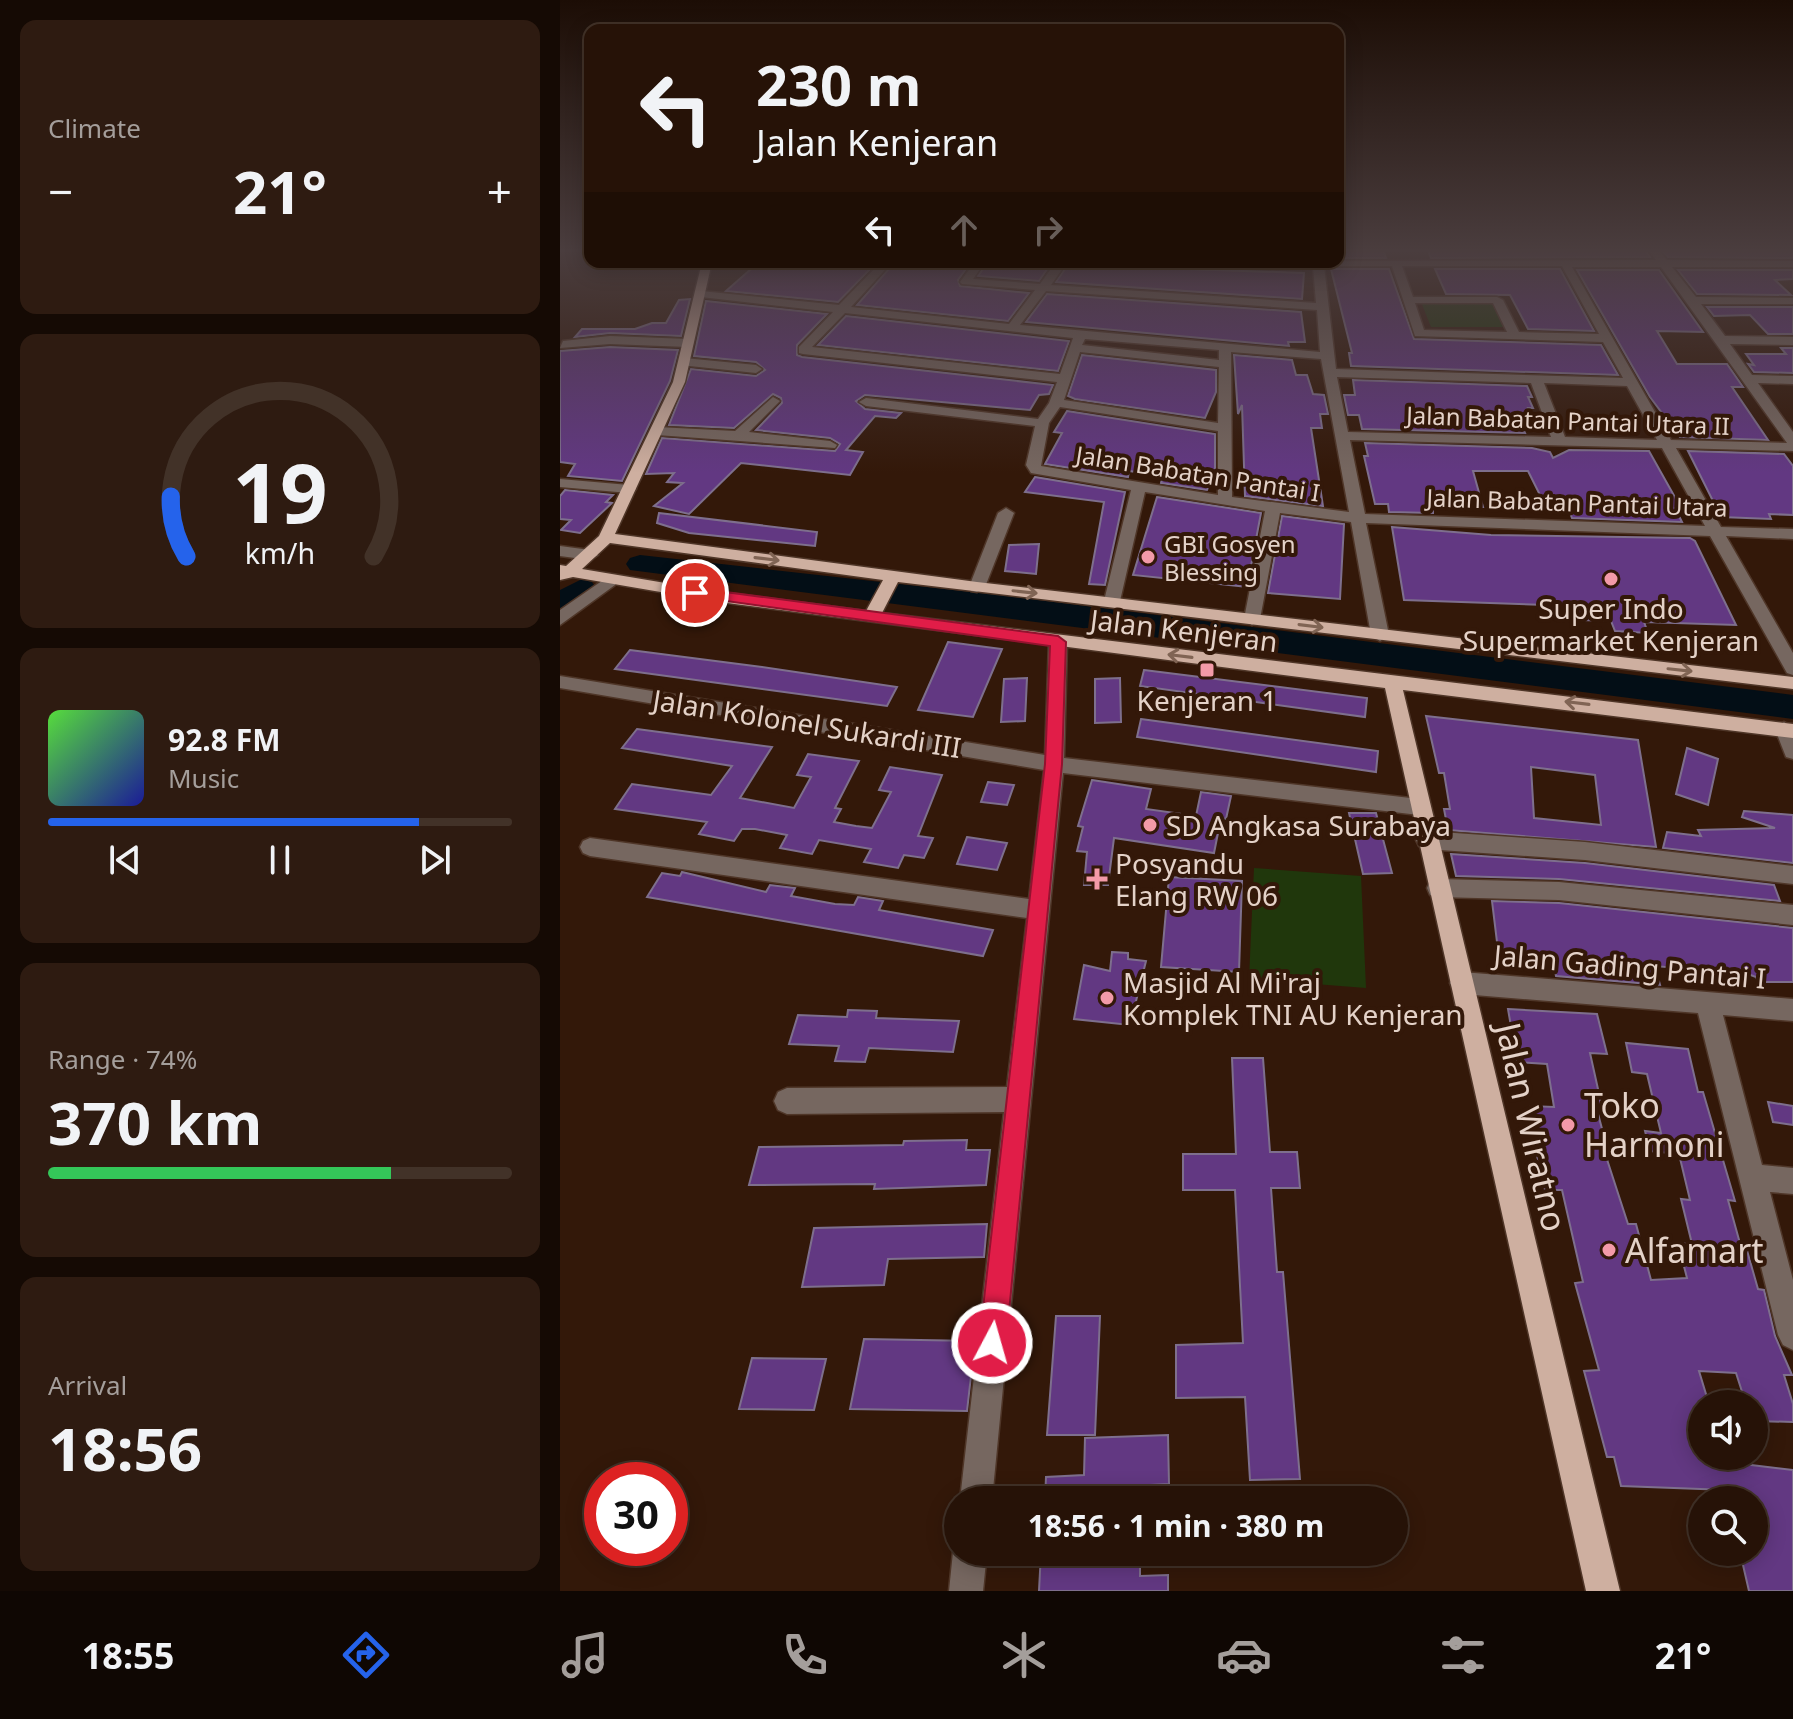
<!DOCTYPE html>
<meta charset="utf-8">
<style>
:root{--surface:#261207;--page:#2e1b11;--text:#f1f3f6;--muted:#a49e9b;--line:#423228;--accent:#2563eb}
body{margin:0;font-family:"Noto Sans",sans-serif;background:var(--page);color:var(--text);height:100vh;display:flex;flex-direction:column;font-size:30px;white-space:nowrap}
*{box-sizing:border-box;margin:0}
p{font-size:26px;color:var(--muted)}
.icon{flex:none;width:44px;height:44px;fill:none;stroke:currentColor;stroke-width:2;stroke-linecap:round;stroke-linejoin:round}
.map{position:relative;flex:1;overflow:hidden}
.sheet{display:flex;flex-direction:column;gap:20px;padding:20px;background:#150a04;width:560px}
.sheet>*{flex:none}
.hud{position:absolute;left:24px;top:24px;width:760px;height:244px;border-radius:16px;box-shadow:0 4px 20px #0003,0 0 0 2px var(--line);background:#261207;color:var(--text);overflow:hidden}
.tools{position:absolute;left:1128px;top:1390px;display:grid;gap:16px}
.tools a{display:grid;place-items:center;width:80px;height:80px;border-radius:50%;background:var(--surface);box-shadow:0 4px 20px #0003,0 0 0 2px var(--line);font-size:40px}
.speed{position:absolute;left:24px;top:1462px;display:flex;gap:16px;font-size:40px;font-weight:700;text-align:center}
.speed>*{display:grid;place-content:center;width:104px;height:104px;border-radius:50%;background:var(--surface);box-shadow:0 4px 20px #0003,0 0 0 2px var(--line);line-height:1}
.speed .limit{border:12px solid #d22;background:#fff;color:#111}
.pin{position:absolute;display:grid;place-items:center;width:68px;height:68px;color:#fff;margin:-34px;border:4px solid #fff;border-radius:50%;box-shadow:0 2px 8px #0007}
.me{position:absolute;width:88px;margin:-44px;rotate:6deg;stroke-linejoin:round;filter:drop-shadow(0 0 6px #0008)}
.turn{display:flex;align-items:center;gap:28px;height:168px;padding:0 40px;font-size:36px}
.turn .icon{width:104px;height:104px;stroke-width:2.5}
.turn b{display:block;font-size:56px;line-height:68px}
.lanes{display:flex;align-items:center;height:76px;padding:0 40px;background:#0003;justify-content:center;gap:40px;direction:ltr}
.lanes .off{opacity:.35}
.big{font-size:60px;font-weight:700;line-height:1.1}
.sheet .widget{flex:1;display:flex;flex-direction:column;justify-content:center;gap:12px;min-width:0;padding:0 28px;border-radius:16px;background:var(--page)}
.sheet .dial{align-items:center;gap:0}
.dial svg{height:208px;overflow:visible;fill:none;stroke:var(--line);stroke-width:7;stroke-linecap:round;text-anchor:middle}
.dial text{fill:var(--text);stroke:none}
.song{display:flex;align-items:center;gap:24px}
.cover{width:96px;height:96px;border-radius:12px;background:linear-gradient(135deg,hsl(110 70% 55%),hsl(240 70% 35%))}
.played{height:8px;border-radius:4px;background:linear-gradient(90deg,var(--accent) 80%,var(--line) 80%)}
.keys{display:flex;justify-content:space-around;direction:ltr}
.heat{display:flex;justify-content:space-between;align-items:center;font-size:44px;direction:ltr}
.charge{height:12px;border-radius:6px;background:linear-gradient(90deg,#34c759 74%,var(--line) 0)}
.trip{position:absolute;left:384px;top:1486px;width:464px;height:80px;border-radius:40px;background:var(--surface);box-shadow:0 4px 20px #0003,0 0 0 2px var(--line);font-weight:700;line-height:80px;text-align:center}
.menu{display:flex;height:128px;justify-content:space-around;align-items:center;background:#0f0703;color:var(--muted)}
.menu .icon{width:56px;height:56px}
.menu .selected{color:var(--accent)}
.menu b{font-size:36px;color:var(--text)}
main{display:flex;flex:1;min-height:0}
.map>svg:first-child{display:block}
.green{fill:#20370c}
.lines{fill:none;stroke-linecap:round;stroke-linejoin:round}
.river{fill:#030e16;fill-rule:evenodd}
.building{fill:#623882;stroke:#7e6f8d;stroke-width:2;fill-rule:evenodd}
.minor-casing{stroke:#4f3628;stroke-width:3}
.major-casing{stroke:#4f3628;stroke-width:3}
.minor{fill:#766760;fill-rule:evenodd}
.major{fill:#ceafa0;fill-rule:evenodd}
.oneway{stroke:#806454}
.route{fill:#e11d48;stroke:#92132f;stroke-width:2}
.poi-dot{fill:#f39aa8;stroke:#331809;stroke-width:3}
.labels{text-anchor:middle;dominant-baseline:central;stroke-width:8;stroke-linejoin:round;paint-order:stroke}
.far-street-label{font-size:24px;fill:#e4d2c8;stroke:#331809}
.far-poi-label{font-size:24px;fill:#e4d2c8;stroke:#331809;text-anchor:start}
.poi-label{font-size:28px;fill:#e4d2c8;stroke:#331809;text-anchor:start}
.street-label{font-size:28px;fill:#e4d2c8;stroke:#331809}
.near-poi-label{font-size:34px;fill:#e4d2c8;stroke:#331809;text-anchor:start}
.near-street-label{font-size:34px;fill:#e4d2c8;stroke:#331809}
</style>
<main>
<section class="sheet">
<div class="widget"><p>Climate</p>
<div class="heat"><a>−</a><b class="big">21°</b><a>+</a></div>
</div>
<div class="widget dial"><svg viewBox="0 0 100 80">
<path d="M14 69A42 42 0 1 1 86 69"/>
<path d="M14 69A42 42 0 0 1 8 46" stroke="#2563eb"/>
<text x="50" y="56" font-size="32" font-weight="700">19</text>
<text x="50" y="72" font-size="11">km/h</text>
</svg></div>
<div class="widget">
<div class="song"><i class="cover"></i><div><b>92.8 FM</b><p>Music</p></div></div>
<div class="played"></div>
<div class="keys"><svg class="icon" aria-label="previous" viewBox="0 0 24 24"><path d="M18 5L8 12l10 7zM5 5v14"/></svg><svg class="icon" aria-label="pause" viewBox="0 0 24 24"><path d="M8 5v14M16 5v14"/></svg><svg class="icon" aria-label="next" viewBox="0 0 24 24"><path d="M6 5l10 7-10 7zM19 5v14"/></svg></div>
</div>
<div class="widget"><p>Range · 74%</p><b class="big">370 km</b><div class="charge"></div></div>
<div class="widget"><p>Arrival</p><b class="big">18:56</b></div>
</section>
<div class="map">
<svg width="1233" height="1591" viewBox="0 0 1233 1591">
<rect width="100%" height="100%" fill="#331809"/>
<g class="green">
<polygon points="934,301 946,327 871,327 861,302"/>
<polygon points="694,868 801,876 806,988 689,979"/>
</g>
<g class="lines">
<g class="river">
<polygon points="80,555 438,595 1233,695 1233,719 70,570 66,564 70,558"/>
<polygon points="22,579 32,582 37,589 11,612 0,615 0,590"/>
</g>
</g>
<g class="building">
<polygon points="778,250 823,250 826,258 778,258"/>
<polygon points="868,250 1085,250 1090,257 871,258"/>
<polygon points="1102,250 1233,250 1233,258 1108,257"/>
<polygon points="199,262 317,262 278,302 166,291"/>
<polygon points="335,262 411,262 398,280 400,286 469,293 448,321 297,305"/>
<polygon points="428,262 492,262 479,281 418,276"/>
<polygon points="510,262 571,262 599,268 744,273 742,299 496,282"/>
<polygon points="771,269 829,269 854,339 1041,345 1058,375 791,366 789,353 792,353"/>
<polygon points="875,269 1000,269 1034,331 968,329 950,295 886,294"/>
<polygon points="1017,270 1099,270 1143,332 1097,331 1117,364 1167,364 1183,387 1172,387 1208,440 1120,437 1090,397"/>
<polygon points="1118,270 1233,270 1233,279 1215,280 1231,295 1137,294"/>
<polygon points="487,294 741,312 745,342 728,342 729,346 466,322"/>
<polygon points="130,299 121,336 50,333 15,337 22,329 75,329 92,323 106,323 119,300"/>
<polygon points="146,301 267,314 237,345 237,355 242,357 493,385 489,394 479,395 470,410 305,395 296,401 305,409 341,413 336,418 315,416 286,450 303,452 290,475 181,463 129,514 94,506 123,483 107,482 114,473 86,474 102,438 275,451 280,444 270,438 196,430 222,403 221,398 213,394 174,428 109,425 131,369 196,376 205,370 196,362 134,356"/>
<polygon points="1147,307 1233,307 1233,334 1208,334 1190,315 1154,316"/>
<polygon points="286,316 509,341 498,371 258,345"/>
<polygon points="50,347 118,350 110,381 62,481 8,476 15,464 0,462 0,351"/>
<polygon points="1221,348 1233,348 1233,373 1194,372 1188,364 1194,365 1186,354 1226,354"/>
<polygon points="522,355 656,370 656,392 645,418 515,399 508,396"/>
<polygon points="674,355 732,360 736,375 747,375 753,394 764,395 768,414 760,414 762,428 751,428 763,506 685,496 682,405 678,414"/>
<polygon points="793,380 967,386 972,397 968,397 973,408 968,408 972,417 958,417 965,433 802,429 799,415 788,415 784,395 795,395"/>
<polygon points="507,411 655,434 655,472 647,490 601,483 603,476 569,471 568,477 485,464 502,433 494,432"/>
<polygon points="805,443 972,448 990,452 993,458 1009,450 1089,451 1121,508 1115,508 1122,522 1012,518 1007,505 985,505 968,471 913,471 923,507 873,508 873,513 829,512 828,504 815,504 804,456 808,456"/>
<polygon points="1128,451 1224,454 1233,466 1233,515 1209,514 1211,519 1161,517"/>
<polygon points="475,477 565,492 545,585 529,584 544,502 465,492"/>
<polygon points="5,490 53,495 46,502 52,503 20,533 1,530 11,520 0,519 0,496"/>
<polygon points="597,497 701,513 687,587 573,575"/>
<polygon points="99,513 257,532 255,546 129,533 97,523"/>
<polygon points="722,516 784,524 780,599 708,593"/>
<polygon points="832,527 931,535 1130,538 1135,541 1176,625 1084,622 1088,633 1055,631 1051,621 1021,620 1016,606 844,600"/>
<polygon points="479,544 476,574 445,571 449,545"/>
<polygon points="388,642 442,649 413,717 358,710"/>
<polygon points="70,650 202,667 337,687 327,706 55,669"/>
<polygon points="584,670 807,698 805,717 580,686"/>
<polygon points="467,678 465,721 441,722 444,679"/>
<polygon points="560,678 561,722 535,723 535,679"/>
<path d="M866,716L1078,740L1096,847L888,830L884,809H890L884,773H879ZM971,767L1035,775L1041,825L974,818Z"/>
<polygon points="581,719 818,751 816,772 577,737"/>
<polygon points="77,729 212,747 180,798 234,808 251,777 237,775 248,754 299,761 275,808 281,809 274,822 296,826 312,828 331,792 319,790 330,767 382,775 358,836 373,838 364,858 344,855 338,868 304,862 311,849 259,840 252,854 220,848 227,835 195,829 182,829 174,841 139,834 147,822 55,809 72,784 151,795 172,766 62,748"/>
<polygon points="1127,748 1158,759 1148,805 1116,794"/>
<polygon points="532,780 591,789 586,809 636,816 641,792 671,796 666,819 661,818 654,853 554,838 548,885 524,885 527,852 517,851 523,827 518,826"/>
<polygon points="428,782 454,785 447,805 421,802"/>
<polygon points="1184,811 1233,815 1233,863 1103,848 1107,832 1141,836 1138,830 1215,828 1182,817"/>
<polygon points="789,813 816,813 832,873 803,874"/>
<polygon points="407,837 447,843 437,870 397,864"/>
<polygon points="891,854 1025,863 1214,885 1220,901 999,879 896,876"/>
<polygon points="122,872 206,892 210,885 235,888 231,896 275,904 294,905 298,897 323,901 319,910 433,930 423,956 87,897 102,873 120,876"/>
<polygon points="609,877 682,881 679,972 601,967"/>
<polygon points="932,901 999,903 1233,928 1233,982 1198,982 1196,977 1188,974 1095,966 1100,985 996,976 993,961 946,956 945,951 938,950"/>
<polygon points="552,952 568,953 568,959 586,961 570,1025 514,1019 524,965 550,971"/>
<polygon points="948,1009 1037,1014 1047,1054 1030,1053 1042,1107 1036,1106 1046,1144 1042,1144 1068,1224 1076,1224 1091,1280 1127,1278 1118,1243 1132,1244 1121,1199 1130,1200 1119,1154 1090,1151 1085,1131 1101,1133 1087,1074 1072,1072 1066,1043 1128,1049 1138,1092 1143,1092 1175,1201 1168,1200 1181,1247 1186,1247 1198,1289 1204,1290 1215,1336 1232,1375 1224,1375 1233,1404 1233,1422 1194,1421 1194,1404 1186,1404 1176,1373 1139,1371 1149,1404 1142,1404 1142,1459 1233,1470 1233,1591 1189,1591 1180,1552 1194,1552 1194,1500 1169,1500 1167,1490 1061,1486 1054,1457 1047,1457 1024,1371 1039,1370 1015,1283 1023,1282 1002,1190 985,1190 975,1147 981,1147 971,1106 994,1107 987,1064 957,1062"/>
<polygon points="288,1010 317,1011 316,1018 399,1021 393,1052 309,1048 305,1062 275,1061 279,1046 229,1044 238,1015 287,1017"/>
<polygon points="672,1058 703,1058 710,1152 737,1152 740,1188 711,1188 717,1272 723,1272 740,1479 690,1480 685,1397 616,1398 616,1345 683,1343 675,1190 623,1190 623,1154 676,1154"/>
<polygon points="1208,1102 1233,1106 1233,1125 1213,1122"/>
<polygon points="407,1140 406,1150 430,1150 426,1185 314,1189 315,1184 189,1185 199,1147 343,1145 344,1141"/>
<polygon points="427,1224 424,1257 328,1259 324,1285 242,1287 254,1228"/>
<polygon points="496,1316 540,1316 535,1435 487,1435"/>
<polygon points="304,1339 415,1341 407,1411 290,1409"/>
<polygon points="192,1358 266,1359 254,1410 179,1409"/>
<polygon points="608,1435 609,1484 532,1488 532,1500 485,1500 486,1477 524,1475 525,1438"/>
<polygon points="481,1552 580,1552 580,1576 608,1575 608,1591 479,1591"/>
</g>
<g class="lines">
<defs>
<g id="minor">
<path d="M1088,250H1098L1107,260L1233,261V267H1112L1136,297L1233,298V304H1141L1165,336L1233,337V345L1170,344L1192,375L1233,376V384L1198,383L1233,432V451L1116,448L1161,527L1233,529V539L1166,536L1233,653V675L1227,673L1150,536L806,523L829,635L820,641L811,635L791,522L720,513L700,619L692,625L684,619L705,511L585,492L560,601L552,606L546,605L544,601L571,490L471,473L466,465L475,426L306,406L299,402L306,398L478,419L489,403L497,382L243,354L239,353V347L273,312L141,297L135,294L141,291L279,305L321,262H332L291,307L449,324L475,290L402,284L400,282L415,262H425L413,279L480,284L496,262H507L491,285L756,303L753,266L599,265L594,262L1096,260ZM764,266H832L855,336L1043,342L1063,378L776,369ZM842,266H1002L1039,334L959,332L943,300L937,297H853ZM1012,267H1101L1227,443L1111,440ZM486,291L757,310L760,352L460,325ZM855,303H933L947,332L864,330ZM285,313L513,338L500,374L252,347ZM525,339L659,350V360L522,345ZM520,352L659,367L658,423L504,400ZM671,352L761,359L789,512L672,497ZM777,377L971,383L991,437L788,432ZM984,383L1067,386L1097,440L1005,437ZM500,407L658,431V495L481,466L489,423ZM790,440L1102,448L1145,526L805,514Z"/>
<polygon points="50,336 128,339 134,343 128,347 50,344 0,348 3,341"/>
<polygon points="124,358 196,365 202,369 196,373 120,365 120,359"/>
<polygon points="213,397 220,401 189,432 270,441 277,445 275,448 97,435 90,431 97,427 175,431"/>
<polygon points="0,479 69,485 76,489 69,493 0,487"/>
<polygon points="446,508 454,513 425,587 417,592 411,591 409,587 438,513"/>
<polygon points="0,546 30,550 38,555 30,560 0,556"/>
<polygon points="49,576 57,581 55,585 0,625 0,610"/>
<polygon points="498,636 507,642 504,758 859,799 866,801 869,807 866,813 859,815 503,773 432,1500 400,1500 444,1112 227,1114 218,1110 214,1101 218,1092 227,1088 447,1087 467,918 30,856 23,853 20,847 23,841 30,838 469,899 484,770 0,688 0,676 485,755 489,642"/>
<polygon points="1224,722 1233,728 1233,759 1226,757 1215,729"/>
<polygon points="866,831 1025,842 1233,866 1233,884 1025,860 866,849 859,846 856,840 859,834"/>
<polygon points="878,879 999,882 1233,905 1233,925 999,900 878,897 870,895 867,888 870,881"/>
<polygon points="902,972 1233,999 1233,1021 1163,1015 1202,1165 1233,1168 1233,1194 1210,1192 1233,1280 1233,1350 1223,1345 1218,1335 1138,1013 902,994 894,991 890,983 894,975"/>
<polygon points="398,1541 398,1552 427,1552 423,1591 389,1591 393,1552"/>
</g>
<path id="major" d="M142,262H152L125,382L55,534L417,582L1233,677V689L338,582L322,613L1233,724V738L843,690L1060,1591H1026L825,688L159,602L13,577L0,580V565L6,566L39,536L113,382ZM50,543L323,580L306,611L159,592L22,569Z"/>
</defs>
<use href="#minor" class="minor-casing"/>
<use href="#major" class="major-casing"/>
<use href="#minor" class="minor"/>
<use href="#major" class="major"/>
</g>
<defs><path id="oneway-shaft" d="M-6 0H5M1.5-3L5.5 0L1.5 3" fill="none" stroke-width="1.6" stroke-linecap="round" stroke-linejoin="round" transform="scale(2)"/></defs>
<g class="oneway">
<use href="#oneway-shaft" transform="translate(207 559) rotate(7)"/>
<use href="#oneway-shaft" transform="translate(465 592) rotate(6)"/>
<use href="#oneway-shaft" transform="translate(751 626) rotate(7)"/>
<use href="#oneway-shaft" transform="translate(620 656) rotate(-173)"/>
<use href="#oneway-shaft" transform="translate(1120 670) rotate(6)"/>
<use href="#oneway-shaft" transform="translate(1017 703) rotate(-173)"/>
</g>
<linearGradient id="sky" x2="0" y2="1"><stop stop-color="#1c0d05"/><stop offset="0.53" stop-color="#4a3d3e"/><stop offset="1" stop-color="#4a3d3e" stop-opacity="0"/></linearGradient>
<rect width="1233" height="473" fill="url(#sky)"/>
<polygon class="route" points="135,588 498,636 506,642 502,764 446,1343 442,1353 432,1357 423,1353 419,1343 485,764 490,646 130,596 130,590"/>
<g class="poi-dot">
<circle cx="588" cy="557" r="8"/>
<circle cx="1051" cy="579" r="8"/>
<rect x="639" y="662" width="16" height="16" rx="4"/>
<circle cx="590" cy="825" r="8"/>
<path d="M533 867h8v8h8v8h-8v8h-8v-8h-8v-8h8z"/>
<circle cx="547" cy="998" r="8"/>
<circle cx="1008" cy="1125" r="8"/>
<circle cx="1049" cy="1250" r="8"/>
</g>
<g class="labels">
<g class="far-street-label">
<text transform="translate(1008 420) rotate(2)">Jalan Babatan Pantai Utara II</text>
<text transform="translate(638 473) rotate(9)">Jalan Babatan Pantai I</text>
<text transform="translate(1017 502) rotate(2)">Jalan Babatan Pantai Utara</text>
</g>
<g class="far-poi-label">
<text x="604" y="543">GBI Gosyen<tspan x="604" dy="28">Blessing</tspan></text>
</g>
<g class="poi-label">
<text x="1051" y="608" text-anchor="middle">Super Indo<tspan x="1051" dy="32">Supermarket Kenjeran</tspan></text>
<text x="647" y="700" text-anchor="middle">Kenjeran 1</text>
<text x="606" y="825">SD Angkasa Surabaya</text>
<text x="555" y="863">Posyandu<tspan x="555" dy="32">Elang RW 06</tspan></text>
<text x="563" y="982">Masjid Al Mi'raj<tspan x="563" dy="32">Komplek TNI AU Kenjeran</tspan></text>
</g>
<g class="street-label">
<text transform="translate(624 630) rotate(7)">Jalan Kenjeran</text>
<text transform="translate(247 723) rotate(9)">Jalan Kolonel Sukardi III</text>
<text transform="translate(1070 966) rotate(5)">Jalan Gading Pantai I</text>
</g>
<g class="near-poi-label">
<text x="1024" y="1105">Toko<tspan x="1024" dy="39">Harmoni</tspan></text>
<text x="1065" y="1250">Alfamart</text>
</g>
<g class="near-street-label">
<text transform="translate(972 1127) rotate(77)">Jalan Wiratno</text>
</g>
</g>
</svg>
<div class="tools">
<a><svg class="icon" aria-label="sound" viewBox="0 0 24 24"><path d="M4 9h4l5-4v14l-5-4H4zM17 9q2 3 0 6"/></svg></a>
<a><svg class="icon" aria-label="search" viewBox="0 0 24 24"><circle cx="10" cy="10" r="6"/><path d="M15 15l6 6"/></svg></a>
</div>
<div class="speed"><div class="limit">30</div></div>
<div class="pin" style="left:135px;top:593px;background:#d93025"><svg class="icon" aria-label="arrive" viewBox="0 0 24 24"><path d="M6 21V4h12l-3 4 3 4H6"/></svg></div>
<svg class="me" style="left:432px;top:1343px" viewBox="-20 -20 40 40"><circle r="17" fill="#e11d48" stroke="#fff" stroke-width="3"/><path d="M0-11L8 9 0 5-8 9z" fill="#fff"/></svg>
<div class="trip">18:56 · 1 min · 380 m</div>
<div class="hud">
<div class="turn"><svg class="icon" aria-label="left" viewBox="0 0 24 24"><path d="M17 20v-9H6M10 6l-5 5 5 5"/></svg><div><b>230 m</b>Jalan Kenjeran</div></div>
<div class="lanes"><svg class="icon" aria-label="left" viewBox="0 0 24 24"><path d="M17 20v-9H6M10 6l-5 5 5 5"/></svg><svg class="icon off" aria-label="ahead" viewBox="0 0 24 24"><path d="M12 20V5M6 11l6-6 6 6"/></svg><svg class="icon off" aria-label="right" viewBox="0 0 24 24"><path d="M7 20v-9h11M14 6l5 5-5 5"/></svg></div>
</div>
</div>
</main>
<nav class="menu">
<b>18:55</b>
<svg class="icon selected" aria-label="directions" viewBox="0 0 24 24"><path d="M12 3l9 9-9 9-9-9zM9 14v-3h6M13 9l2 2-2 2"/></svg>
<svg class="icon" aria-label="music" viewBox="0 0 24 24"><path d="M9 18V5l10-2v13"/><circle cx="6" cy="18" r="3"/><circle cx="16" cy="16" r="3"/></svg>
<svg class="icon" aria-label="phone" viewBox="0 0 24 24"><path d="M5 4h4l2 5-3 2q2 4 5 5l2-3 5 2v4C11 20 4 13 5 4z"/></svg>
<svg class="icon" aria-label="climate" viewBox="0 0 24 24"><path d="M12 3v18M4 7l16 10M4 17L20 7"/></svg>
<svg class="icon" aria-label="car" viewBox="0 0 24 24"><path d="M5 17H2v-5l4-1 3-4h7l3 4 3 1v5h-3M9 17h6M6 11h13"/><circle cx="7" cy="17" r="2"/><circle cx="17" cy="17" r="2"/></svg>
<svg class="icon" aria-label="filters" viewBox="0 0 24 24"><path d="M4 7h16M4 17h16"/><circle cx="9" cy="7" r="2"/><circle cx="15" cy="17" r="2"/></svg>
<b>21°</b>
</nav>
